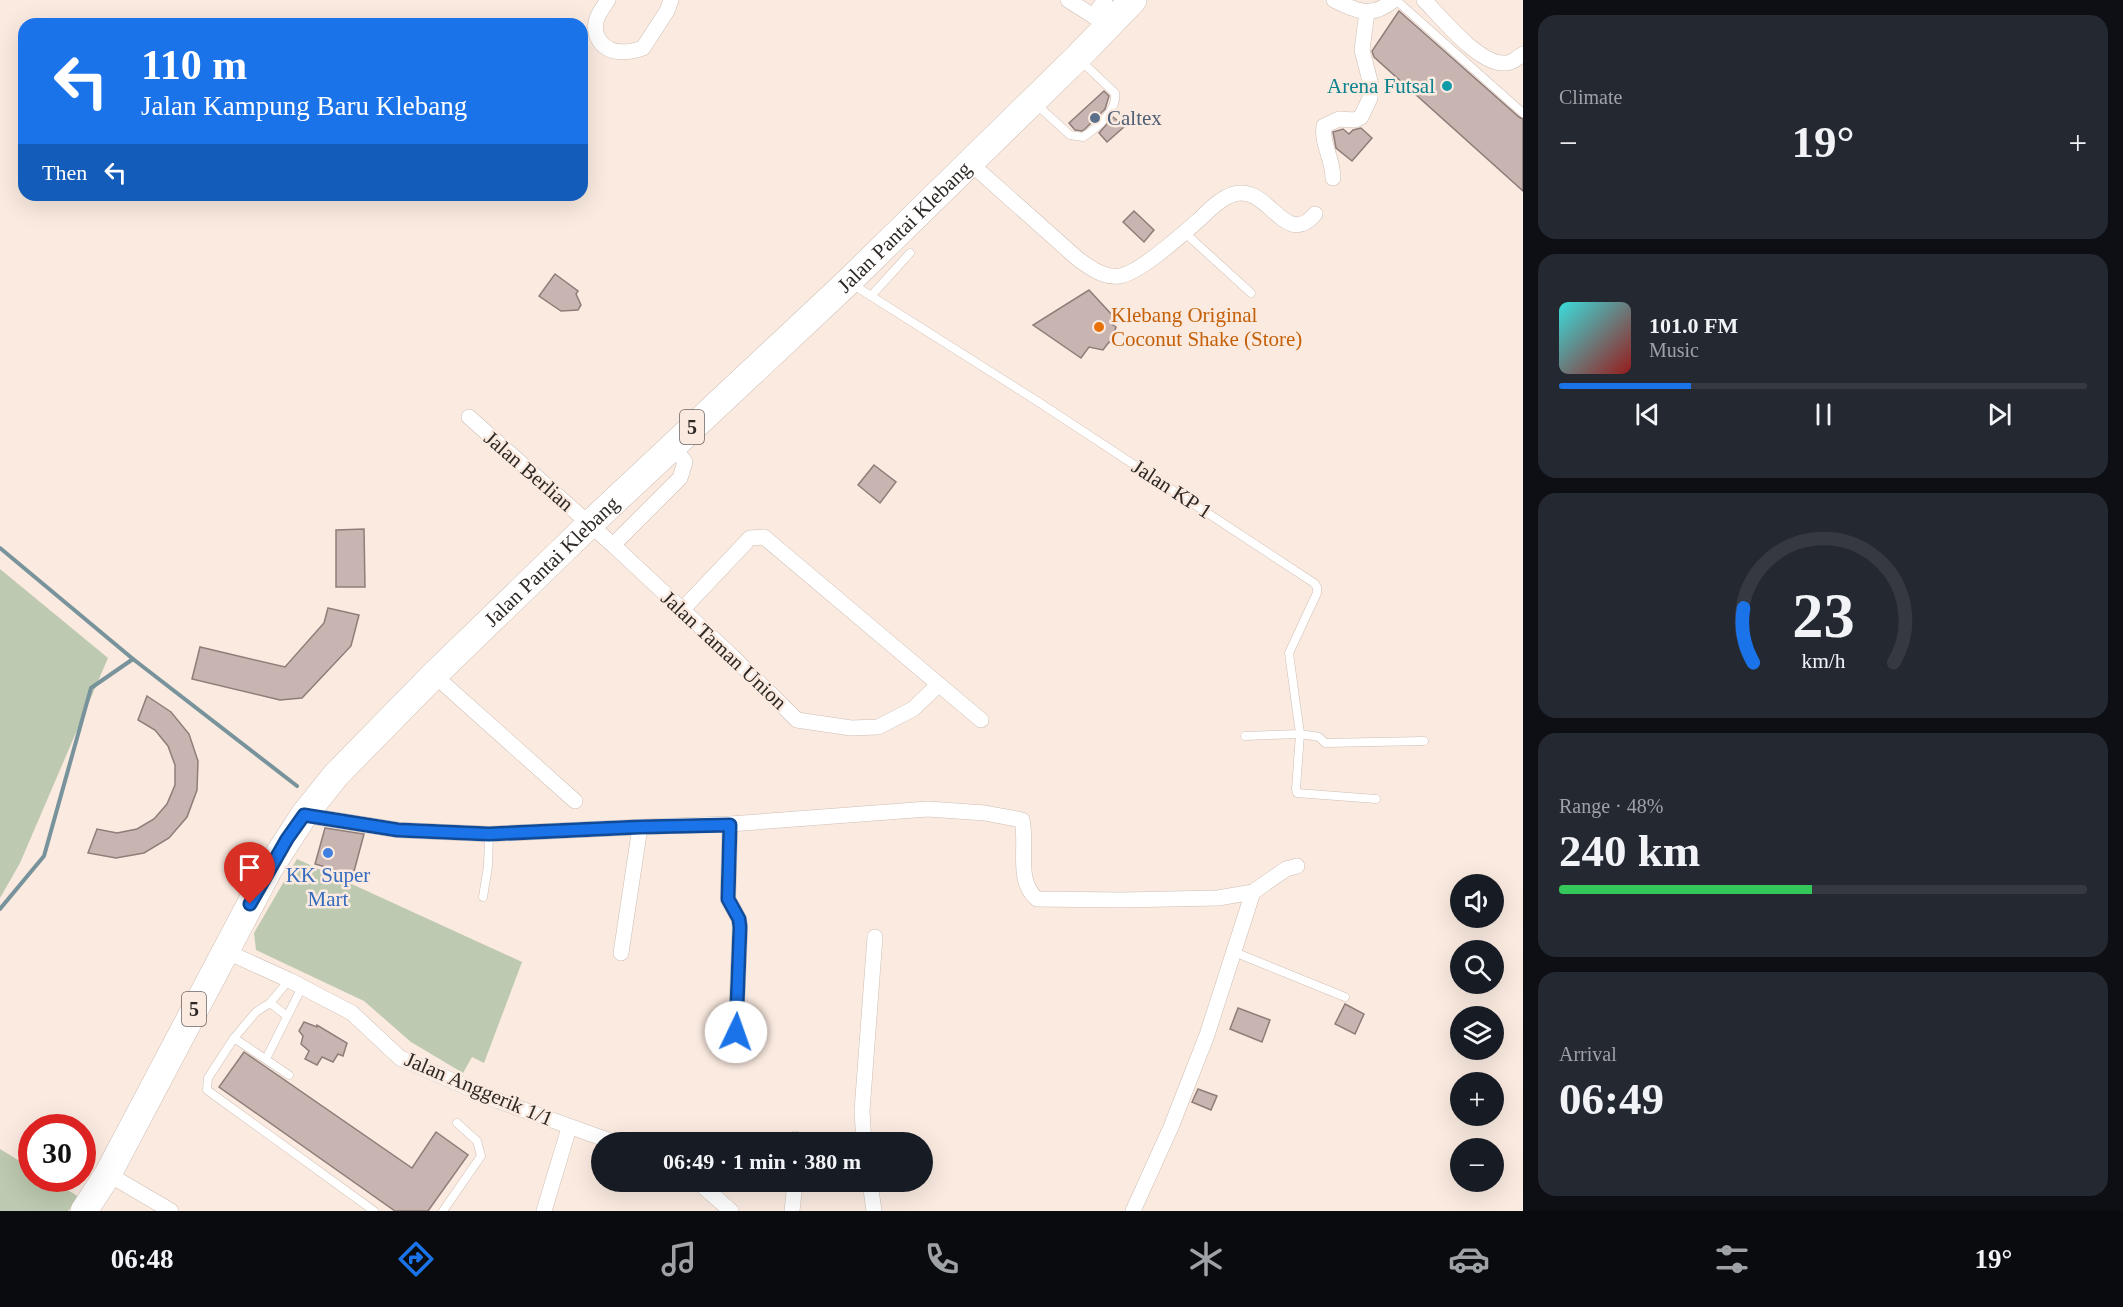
<!DOCTYPE html>
<meta charset="utf-8">
<style>
:root{--surface:#171b24;--page:#242831;--text:#f1f3f6;--muted:#9ea1a6;--line:#363941;--accent:#1a73e8}
body{margin:0;font-family:"Times New Roman",serif;background:var(--page);color:var(--text);height:100vh;display:flex;flex-direction:column;font-size:22px;white-space:nowrap}
*{box-sizing:border-box;margin:0}
p{font-size:20px;color:var(--muted)}
.icon{flex:none;width:33px;height:33px;fill:none;stroke:currentColor;stroke-width:2;stroke-linecap:round;stroke-linejoin:round}
.map{position:relative;flex:1;overflow:hidden}
.sheet{display:flex;flex-direction:column;gap:15px;padding:15px;background:#0d0f14;width:600px}
.sheet>*{flex:none}
.guide{position:absolute;left:18px;top:18px;width:570px;height:183px;border-radius:18px;box-shadow:0 6px 24px #0002;background:#1a73e8;color:#fff;overflow:hidden}
.fabs{position:absolute;left:1450px;top:874px;display:grid;gap:12px}
.fabs a{display:grid;place-items:center;width:54px;height:54px;border-radius:50%;background:var(--surface);box-shadow:0 6px 24px #0002;font-size:30px}
.speed{position:absolute;left:18px;top:1114px;display:flex;gap:12px;font-size:30px;font-weight:700;text-align:center}
.speed>*{display:grid;place-content:center;width:78px;height:78px;border-radius:50%;background:var(--surface);box-shadow:0 6px 24px #0002;line-height:1}
.speed .limit{border:9px solid #d22;background:#fff;color:#111}
.pin{position:absolute;display:grid;place-items:center;width:51px;height:51px;color:#fff;margin:-62px -26px;border-radius:50% 50% 50% 0;rotate:-45deg;box-shadow:0 0 6px #0007}
.pin .icon{rotate:45deg}
.me{position:absolute;width:66px;margin:-33px;rotate:3deg;stroke-linejoin:round;filter:drop-shadow(0 0 4px #0008)}
.turn{display:flex;align-items:center;gap:21px;height:126px;padding:0 24px;font-size:27px}
.turn .icon{width:78px;height:78px;stroke-width:2.5}
.turn b{display:block;font-size:42px;line-height:51px}
.then{display:flex;align-items:center;height:57px;padding:0 24px;background:#0003;gap:12px;font-size:22px}
.big{font-size:45px;font-weight:800;line-height:1.1}
.sheet .widget{flex:1;display:flex;flex-direction:column;justify-content:center;gap:9px;min-width:0;padding:0 21px;border-radius:18px;background:var(--page)}
.sheet .dial{align-items:center;gap:0}
.dial svg{height:156px;overflow:visible;fill:none;stroke:var(--line);stroke-width:7;stroke-linecap:round;text-anchor:middle}
.dial text{fill:var(--text);stroke:none}
.song{display:flex;align-items:center;gap:18px}
.cover{width:72px;height:72px;border-radius:9px;background:linear-gradient(135deg,hsl(180 70% 55%),hsl(0 70% 35%))}
.played{height:6px;border-radius:3px;background:linear-gradient(90deg,var(--accent) 25%,var(--line) 25%)}
.keys{display:flex;justify-content:space-around;direction:ltr}
.heat{display:flex;justify-content:space-between;align-items:center;font-size:33px;direction:ltr}
.charge{height:9px;border-radius:4px;background:linear-gradient(90deg,#34c759 48%,var(--line) 0)}
.trip{position:absolute;left:591px;top:1132px;width:342px;height:60px;border-radius:30px;background:var(--surface);box-shadow:0 6px 24px #0002;font-weight:800;line-height:60px;text-align:center}
.tab-bar{display:flex;height:96px;justify-content:space-around;align-items:center;background:#090b0e;color:var(--muted)}
.tab-bar .icon{width:42px;height:42px}
.tab-bar .on{color:var(--accent)}
.tab-bar b{font-size:27px;color:var(--text)}
main{display:flex;flex:1;min-height:0}
.map>svg:first-child{display:block}
.green{fill:#bdc9b0}
.lines{fill:none;stroke-linecap:round;stroke-linejoin:round}
.stream{stroke:#78939b;stroke-width:4}
.building{fill:#c8b5b1;stroke:#8e7d79;stroke-width:1.5}
.lane-casing{stroke:#cebeb4;stroke-width:9}
.street-casing{stroke:#cebeb4;stroke-width:16}
.highway-casing{stroke:#cebeb4;stroke-width:28}
.lane{stroke:#fff;stroke-width:8}
.street{stroke:#fff;stroke-width:15}
.highway{stroke:#fff;stroke-width:27}
.route-casing{stroke:#114b97;stroke-width:15}
.route{stroke:#1a73e8;stroke-width:10}
.culture-dot{fill:#0f9aa8;stroke:#faeae0;stroke-width:2}
.service-dot{fill:#5c6f8a;stroke:#faeae0;stroke-width:2}
.food-dot{fill:#e8710a;stroke:#faeae0;stroke-width:2}
.shop-dot{fill:#3f7fe0;stroke:#faeae0;stroke-width:2}
.labels{text-anchor:middle;dominant-baseline:central;stroke-width:5;stroke-linejoin:round;paint-order:stroke}
.shield{fill:#faeae0;stroke:#6b625d;stroke-width:1.5}
.shield-label{font-size:20px;font-weight:bold;fill:#2e2825}
.culture-label{font-size:21px;fill:#0d838f;stroke:#faeae0;text-anchor:end}
.service-label{font-size:21px;fill:#4e5e75;stroke:#faeae0;text-anchor:start}
.street-label{font-size:21px;fill:#2e2825;stroke:#faeae0}
.food-label{font-size:21px;fill:#c56008;stroke:#faeae0;text-anchor:start}
.shop-label{font-size:21px;fill:#366cbe;stroke:#faeae0}
</style>
<main>
<div class="map">
<svg width="1523" height="1211" viewBox="0 0 1523 1211">
<rect width="100%" height="100%" fill="#faeae0"/>
<g class="green">
<polygon points="0,569 108,658 20,863 0,898"/>
<polygon points="297,859 522,962 484,1063 472,1057 463,1073 411,1042 364,1001 256,950 254,933"/>
<polygon points="0,1149 31,1168 32,1179 50,1179 79,1197 68,1211 0,1211"/>
</g>
<g class="lines">
<g class="stream">
<polyline points="0,548 133,659 297,786"/>
<polyline points="0,909 44,856 91,688 133,659"/>
</g>
</g>
<g class="building">
<polygon points="1399,11 1519,117 1523,119 1523,191 1374,57 1372,51"/>
<polygon points="1104,91 1109,96 1105,109 1085,129 1082,131 1075,130 1069,123"/>
<polygon points="1113,117 1125,126 1107,142 1099,133"/>
<polygon points="1361,128 1372,138 1352,161 1336,148 1333,132 1343,129 1349,134 1353,130"/>
<polygon points="1134,211 1154,230 1144,242 1123,222"/>
<polygon points="555,274 578,291 576,294 581,305 578,310 561,311 539,296"/>
<polygon points="1089,290 1113,316 1110,323 1116,327 1111,343 1109,342 1103,350 1089,347 1081,358 1033,325"/>
<polygon points="874,465 896,482 880,503 858,485"/>
<polygon points="364,529 365,587 336,587 336,530"/>
<polygon points="328,608 359,615 351,646 302,698 280,700 192,679 200,647 285,667 324,623"/>
<polygon points="147,696 171,712 189,734 198,761 197,790 187,817 169,838 144,853 116,858 88,853 97,829 117,833 137,829 154,819 167,804 175,785 175,765 168,746 155,730 138,720"/>
<polygon points="325,828 364,834 353,875 315,864"/>
<polygon points="1345,1004 1364,1014 1355,1034 1335,1024"/>
<polygon points="1238,1008 1270,1020 1262,1042 1230,1029"/>
<polygon points="304,1022 317,1027 317,1025 347,1043 343,1056 338,1054 333,1062 322,1057 317,1065 305,1059 309,1051 301,1044 303,1036 299,1031"/>
<polygon points="244,1052 412,1168 436,1132 468,1155 428,1211 395,1211 219,1087"/>
<polygon points="1198,1089 1217,1096 1211,1110 1192,1102"/>
</g>
<g class="lines">
<defs>
<g id="lane">
<polyline points="1396,0 1523,113"/>
<path d="M1037,105L1070,135L1083,137C1096,129 1118,110 1115,93L1081,61"/>
<polyline points="1185,233 1251,293"/>
<polyline points="852,284 1037,401 1314,583 1317,587 1317,593 1289,653 1300,734 1245,736"/>
<polyline points="871,296 910,253"/>
<polyline points="1376,799 1297,793 1296,789 1300,734 1319,737 1325,743 1424,741"/>
<polyline points="483,897 488,866 489,834"/>
<polyline points="1234,952 1345,997"/>
<polyline points="270,1003 289,980"/>
<polyline points="287,1016 270,1003 256,1012 234,1038 208,1078 207,1090 374,1211"/>
<polyline points="234,1038 289,1075"/>
<polyline points="266,1059 302,987"/>
<polyline points="443,1211 481,1156 477,1141 457,1123"/>
</g>
<g id="street">
<path d="M608,0C605,5 600,11 598,16C595,22 595,30 597,36C605,55 626,54 643,48L667,11L671,0"/>
<polyline points="1068,0 1109,26"/>
<path d="M1334,0C1358,12 1372,18 1394,0"/>
<path d="M1424,0C1441,17 1477,62 1502,63C1511,64 1516,59 1523,54"/>
<polyline points="1093,16 1105,0"/>
<path d="M969,162L1078,259C1089,267 1103,278 1119,276C1139,274 1184,233 1201,218C1210,209 1221,198 1234,194C1269,184 1285,250 1315,214"/>
<path d="M1333,178C1333,158 1321,144 1324,126L1339,119L1355,120L1361,117L1370,98L1371,85L1362,50L1367,12"/>
<polyline points="469,417 613,545 733,657 797,720 851,728 878,727 913,709 938,685"/>
<polyline points="613,545 680,478 685,462 673,446"/>
<polyline points="682,610 750,538 764,537 981,720"/>
<polyline points="434,675 575,801"/>
<path d="M304,815L398,830L489,834L640,827L730,824L928,809L985,813L1022,820C1028,845 1015,881 1037,899L1121,900L1218,898L1253,892L1286,869L1297,866"/>
<polyline points="730,824 728,899 739,919 740,927 735,1054"/>
<polyline points="225,951 289,980 352,1013 400,1058 499,1101 616,1143"/>
<polyline points="621,953 640,827"/>
<polyline points="795,1139 795,1143"/>
<polyline points="864,1143 862,1111 875,937"/>
<polyline points="108,1174 171,1211"/>
<polyline points="698,1182 731,1211"/>
<polyline points="870,1182 874,1211"/>
<polyline points="544,1211 569,1128"/>
<polyline points="792,1211 795,1182"/>
<polyline points="1133,1211 1171,1127 1207,1035 1253,892"/>
</g>
<g id="highway">
<path id="s1" d="M84,1211L108,1174L269,869L304,815L336,775L434,675L590,524L848,282L1077,58L1133,0"/>
</g>
</defs>
<use href="#lane" class="lane-casing"/>
<use href="#street" class="street-casing"/>
<use href="#highway" class="highway-casing"/>
<use href="#lane" class="lane"/>
<use href="#street" class="street"/>
<use href="#highway" class="highway"/>
</g>
<g class="lines">
<defs>
<polyline id="route" points="250,904 287,839 304,815 398,830 489,834 640,827 730,825 728,899 739,919 740,927 736,1032"/>
</defs>
<use href="#route" class="route-casing"/>
<use href="#route" class="route"/>
</g>
<circle class="culture-dot" cx="1447" cy="86" r="6"/>
<circle class="service-dot" cx="1095" cy="118" r="6"/>
<circle class="food-dot" cx="1099" cy="327" r="6"/>
<circle class="shop-dot" cx="328" cy="853" r="6"/>
<g class="labels">
<g class="shield">
<rect x="680" y="410" width="24" height="34" rx="4.5"/>
<rect x="182" y="992" width="24" height="34" rx="4.5"/>
</g>
<g class="shield-label">
<text x="692" y="427">5</text>
<text x="194" y="1009">5</text>
</g>
<g class="culture-label">
<text x="1435" y="86">Arena Futsal</text>
</g>
<g class="service-label">
<text x="1107" y="118">Caltex</text>
</g>
<g class="street-label">
<text stroke="none"><textPath href="#s1" startOffset="1294">Jalan Pantai Klebang</textPath></text>
<text transform="translate(529 471) rotate(41)">Jalan Berlian</text>
<text transform="translate(1172 489) rotate(33)">Jalan KP 1</text>
<text stroke="none"><textPath href="#s1" startOffset="808">Jalan Pantai Klebang</textPath></text>
<text transform="translate(724 650) rotate(43)">Jalan Taman Union</text>
<text transform="translate(479 1089) rotate(23)">Jalan Anggerik 1/1</text>
</g>
<g class="food-label">
<text x="1111" y="315">Klebang Original<tspan x="1111" dy="24">Coconut Shake (Store)</tspan></text>
</g>
<g class="shop-label">
<text x="328" y="875">KK Super<tspan x="328" dy="24">Mart</tspan></text>
</g>
</g>
</svg>
<div class="fabs">
<a><svg class="icon" aria-label="sound" viewBox="0 0 24 24"><path d="M4 9h4l5-4v14l-5-4H4zM17 9q2 3 0 6"/></svg></a>
<a><svg class="icon" aria-label="search" viewBox="0 0 24 24"><circle cx="10" cy="10" r="6"/><path d="M15 15l6 6"/></svg></a>
<a><svg class="icon" aria-label="layers" viewBox="0 0 24 24"><path d="M12 4l9 5-9 5-9-5zM3 14l9 5 9-5"/></svg></a>
<a>+</a>
<a>−</a>
</div>
<div class="speed"><div class="limit">30</div></div>
<div class="pin" style="left:250px;top:904px;background:#d93025"><svg class="icon" aria-label="arrive" viewBox="0 0 24 24"><path d="M6 21V4h12l-3 4 3 4H6"/></svg></div>
<svg class="me" style="left:736px;top:1032px" viewBox="-20 -20 40 40"><circle r="19" fill="#fff"/><path d="M0-13L10 11 0 6-10 11z" fill="#1a73e8"/></svg>
<div class="trip">06:49 · 1 min · 380 m</div>
<div class="guide">
<div class="turn"><svg class="icon" aria-label="left" viewBox="0 0 24 24"><path d="M17 20v-9H6M10 6l-5 5 5 5"/></svg><div><b>110 m</b>Jalan Kampung Baru Klebang</div></div>
<div class="then">Then<svg class="icon" aria-label="left" viewBox="0 0 24 24"><path d="M17 20v-9H6M10 6l-5 5 5 5"/></svg></div>
</div>
</div>
<section class="sheet">
<div class="widget"><p>Climate</p>
<div class="heat"><a>−</a><b class="big">19°</b><a>+</a></div>
</div>
<div class="widget">
<div class="song"><i class="cover"></i><div><b>101.0 FM</b><p>Music</p></div></div>
<div class="played"></div>
<div class="keys"><svg class="icon" aria-label="previous" viewBox="0 0 24 24"><path d="M18 5L8 12l10 7zM5 5v14"/></svg><svg class="icon" aria-label="pause" viewBox="0 0 24 24"><path d="M8 5v14M16 5v14"/></svg><svg class="icon" aria-label="next" viewBox="0 0 24 24"><path d="M6 5l10 7-10 7zM19 5v14"/></svg></div>
</div>
<div class="widget dial"><svg viewBox="0 0 100 80">
<path d="M14 69A42 42 0 1 1 86 69"/>
<path d="M14 69A42 42 0 0 1 9 41" stroke="#1a73e8"/>
<text x="50" y="56" font-size="32" font-weight="700">23</text>
<text x="50" y="72" font-size="11">km/h</text>
</svg></div>
<div class="widget"><p>Range · 48%</p><b class="big">240 km</b><div class="charge"></div></div>
<div class="widget"><p>Arrival</p><b class="big">06:49</b></div>
</section>
</main>
<nav class="tab-bar">
<b>06:48</b>
<svg class="icon on" aria-label="directions" viewBox="0 0 24 24"><path d="M12 3l9 9-9 9-9-9zM9 14v-3h6M13 9l2 2-2 2"/></svg>
<svg class="icon" aria-label="music" viewBox="0 0 24 24"><path d="M9 18V5l10-2v13"/><circle cx="6" cy="18" r="3"/><circle cx="16" cy="16" r="3"/></svg>
<svg class="icon" aria-label="phone" viewBox="0 0 24 24"><path d="M5 4h4l2 5-3 2q2 4 5 5l2-3 5 2v4C11 20 4 13 5 4z"/></svg>
<svg class="icon" aria-label="climate" viewBox="0 0 24 24"><path d="M12 3v18M4 7l16 10M4 17L20 7"/></svg>
<svg class="icon" aria-label="car" viewBox="0 0 24 24"><path d="M5 17H2v-5l4-1 3-4h7l3 4 3 1v5h-3M9 17h6M6 11h13"/><circle cx="7" cy="17" r="2"/><circle cx="17" cy="17" r="2"/></svg>
<svg class="icon" aria-label="filters" viewBox="0 0 24 24"><path d="M4 7h16M4 17h16"/><circle cx="9" cy="7" r="2"/><circle cx="15" cy="17" r="2"/></svg>
<b>19°</b>
</nav>
